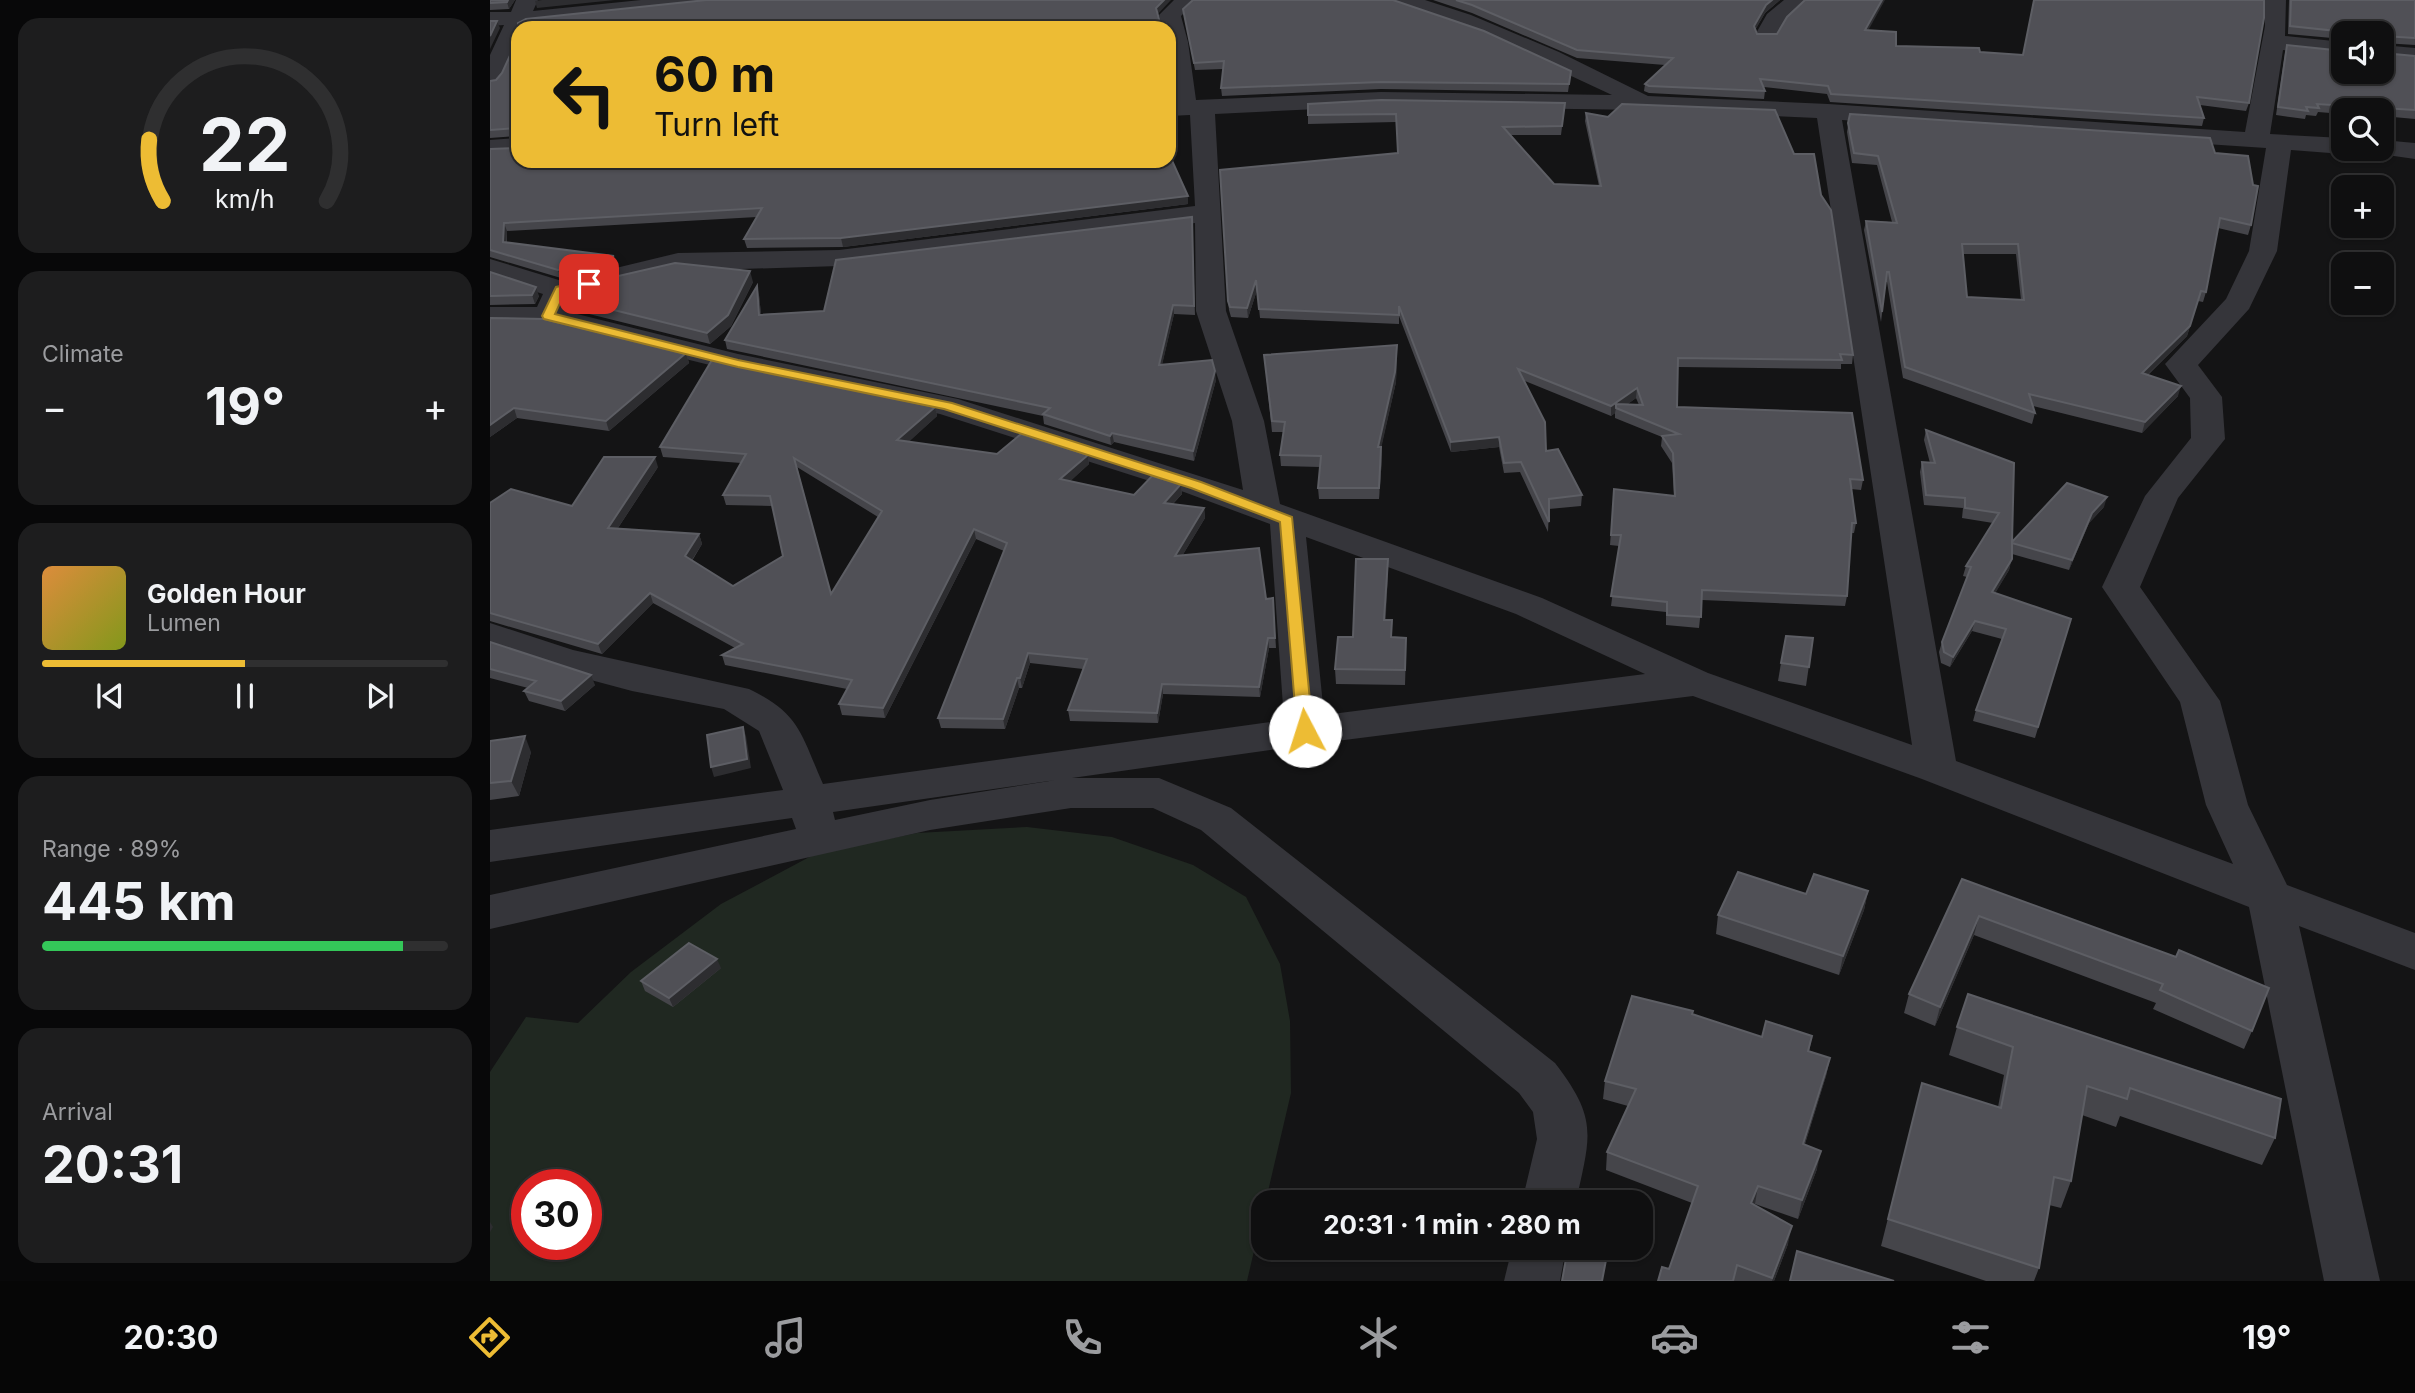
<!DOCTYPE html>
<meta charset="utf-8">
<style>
:root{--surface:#0f0f10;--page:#1d1d1e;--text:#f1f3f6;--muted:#9b9c9f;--line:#2f2f30;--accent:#edbc34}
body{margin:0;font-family:Inter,sans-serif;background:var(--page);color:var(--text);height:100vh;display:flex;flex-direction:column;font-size:26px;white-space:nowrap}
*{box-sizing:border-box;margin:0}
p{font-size:23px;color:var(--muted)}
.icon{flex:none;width:38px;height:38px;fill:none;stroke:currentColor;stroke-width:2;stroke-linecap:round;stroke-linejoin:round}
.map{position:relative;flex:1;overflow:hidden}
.panel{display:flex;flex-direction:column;gap:18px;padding:18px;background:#080809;width:490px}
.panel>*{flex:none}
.top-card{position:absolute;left:21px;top:21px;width:665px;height:147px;border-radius:21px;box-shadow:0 2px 5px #0004,0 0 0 2px var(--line);background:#edbc34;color:#111;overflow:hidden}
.tools{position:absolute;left:1841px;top:21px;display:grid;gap:14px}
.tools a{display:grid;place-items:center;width:63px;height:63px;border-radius:14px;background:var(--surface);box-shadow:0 2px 5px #0004,0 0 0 2px var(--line);font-size:35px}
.speed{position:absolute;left:21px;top:1169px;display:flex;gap:14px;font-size:35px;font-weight:700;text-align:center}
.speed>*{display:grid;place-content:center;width:91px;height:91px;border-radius:50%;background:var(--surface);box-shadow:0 2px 5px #0004,0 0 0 2px var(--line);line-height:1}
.speed .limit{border:10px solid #d22;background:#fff;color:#111}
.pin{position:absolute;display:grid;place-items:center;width:60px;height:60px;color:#fff;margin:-30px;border-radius:14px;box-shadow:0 4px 10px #0006}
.me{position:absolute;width:77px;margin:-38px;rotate:355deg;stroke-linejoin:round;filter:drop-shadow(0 0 5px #0008)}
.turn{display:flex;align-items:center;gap:24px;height:147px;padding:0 28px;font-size:32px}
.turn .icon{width:91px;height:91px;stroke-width:2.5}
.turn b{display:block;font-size:49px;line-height:60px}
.big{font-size:52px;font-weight:700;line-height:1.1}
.panel .widget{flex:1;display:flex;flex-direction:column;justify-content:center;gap:10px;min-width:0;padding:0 24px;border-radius:21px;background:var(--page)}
.panel .dial{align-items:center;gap:0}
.dial svg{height:182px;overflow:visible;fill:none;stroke:var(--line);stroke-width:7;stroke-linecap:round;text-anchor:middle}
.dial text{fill:var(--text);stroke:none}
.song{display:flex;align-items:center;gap:21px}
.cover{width:84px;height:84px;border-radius:10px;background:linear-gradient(135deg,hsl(30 70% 55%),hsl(70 70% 35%))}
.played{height:7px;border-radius:4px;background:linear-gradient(90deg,var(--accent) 50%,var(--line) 50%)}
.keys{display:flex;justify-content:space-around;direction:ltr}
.heat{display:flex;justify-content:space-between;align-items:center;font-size:38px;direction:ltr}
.charge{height:10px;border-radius:5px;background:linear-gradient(90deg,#34c759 89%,var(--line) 0)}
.trip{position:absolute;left:761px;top:1190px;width:402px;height:70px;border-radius:21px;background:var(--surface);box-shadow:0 2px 5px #0004,0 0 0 2px var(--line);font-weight:700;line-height:70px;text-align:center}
.tabs{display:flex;height:112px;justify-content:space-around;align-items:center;background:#060606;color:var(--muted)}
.tabs .icon{width:49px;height:49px}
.tabs .on{color:var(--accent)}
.tabs b{font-size:32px;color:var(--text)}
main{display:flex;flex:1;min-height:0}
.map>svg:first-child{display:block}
.green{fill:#202821;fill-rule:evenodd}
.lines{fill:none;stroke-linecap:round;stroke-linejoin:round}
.minor{fill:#35353a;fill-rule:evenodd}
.wall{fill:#45454a;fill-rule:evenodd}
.shaded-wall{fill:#2d2d30}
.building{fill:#505056;stroke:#5d5e64;stroke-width:2;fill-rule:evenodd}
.route{fill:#edbc34;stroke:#9a7a22;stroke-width:2}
</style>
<main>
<section class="panel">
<div class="widget dial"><svg viewBox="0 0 100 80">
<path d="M14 69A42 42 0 1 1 86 69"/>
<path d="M14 69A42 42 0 0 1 8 42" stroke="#edbc34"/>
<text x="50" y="56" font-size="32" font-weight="700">22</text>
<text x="50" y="72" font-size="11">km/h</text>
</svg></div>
<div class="widget"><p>Climate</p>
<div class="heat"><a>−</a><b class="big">19°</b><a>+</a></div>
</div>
<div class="widget">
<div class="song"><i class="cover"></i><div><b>Golden Hour</b><p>Lumen</p></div></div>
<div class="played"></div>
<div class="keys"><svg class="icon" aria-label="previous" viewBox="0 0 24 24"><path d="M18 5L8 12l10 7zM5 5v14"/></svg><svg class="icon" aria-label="pause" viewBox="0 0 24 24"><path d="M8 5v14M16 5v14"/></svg><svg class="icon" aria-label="next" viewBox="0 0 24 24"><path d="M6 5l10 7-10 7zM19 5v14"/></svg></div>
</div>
<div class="widget"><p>Range · 89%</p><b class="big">445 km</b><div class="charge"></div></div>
<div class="widget"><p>Arrival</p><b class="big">20:31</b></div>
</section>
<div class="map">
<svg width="1925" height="1281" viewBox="0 0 1925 1281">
<rect width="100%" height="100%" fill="#141415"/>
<path class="green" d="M537,827L622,837L703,865L756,897L790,964L800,1021L801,1093L757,1281H0V1072L36,1017L88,1023L141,972L231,904L325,854L427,833ZM37,1185H96V1244H37Z"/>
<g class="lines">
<g class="minor">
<polygon points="26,0 48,0 43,11 151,0 220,0 217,5 209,6 37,24 35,28 28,28 28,44 12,80 8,85 0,87 0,55 14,25 0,26 0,12 21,12"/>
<path d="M684,0H707L691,16L698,42L706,100L891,92L1122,95L995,36L904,5L901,0H935L981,15L1069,52L1158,96L1338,104L1755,132L1775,26L1774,0H1796L1795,36L1853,42V56L1793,50L1780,134L1853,138V149H1864L1853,154L1801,150L1787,251L1759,309L1708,365L1732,397L1735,439L1688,498L1650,587L1730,701L1758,805L1797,885L1925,933V970L1809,926L1890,1281H1834L1759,907L1432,779L1203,696L815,745L582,778H669L741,808L1065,1063C1109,1120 1100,1136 1086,1202H1032L1047,1139L1043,1112L1029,1093L711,830L663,808H581L440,830L0,929V895L306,829L302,818L0,862V830L293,790L269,731L234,709L142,691L71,672L0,648V623L83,650L259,689C311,714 311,735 333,784L794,720L780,524L694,492L450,414L248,372L58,325H0V307H47L53,294L0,277V259L72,281L188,253L349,250L705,206L700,115L679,116V102H682L679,28H672L669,15ZM891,106L1154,110L1327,118L1422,745L1218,673L1052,598L790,504L774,421L736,311L725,114ZM1352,120L1776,148L1759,251L1736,299L1675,364L1700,398L1701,438L1655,496L1612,587L1690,702L1716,805L1743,864L1466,761ZM705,223L706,311L742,421L753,490L468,399L248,354L75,311L82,296L188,271L349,266ZM816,537L1026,614L1155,674L834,715ZM566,780L440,800L345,820L343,812Z"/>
<polygon points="1294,0 1318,0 1294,23 1284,40 1268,40 1265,35 1277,14"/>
<polygon points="1892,45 1925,48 1925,62 1892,59"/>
<polygon points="28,138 28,154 0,156 0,140"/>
<polygon points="1892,140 1925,143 1925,159 1883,153 1880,149 1892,149"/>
<polygon points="1022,1248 1076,1248 1070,1281 1014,1281"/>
</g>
</g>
<g class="wall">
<polygon points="0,0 25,0 19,9 0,10"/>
<polygon points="943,0 1290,0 1275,13 1265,30 1267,34 1378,31 1406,46 1490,52 1759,103 1756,111 1710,105 1714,118 1712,126 1340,102 1337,94 1274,87 1275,91 1274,99 1159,93 1154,91 1155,84 1175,65 1087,58 982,13"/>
<polygon points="1799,0 1925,0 1925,45 1893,43 1893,53 1925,56 1925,119 1892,116 1892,110 1853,110 1853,114 1828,112 1826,116 1816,115 1815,119 1786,115 1795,53 1797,45 1853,72 1892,33 1853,33 1853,39 1798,34"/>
<polygon points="693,9 1081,71 1078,92 891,89 732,96 731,88 733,69 705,70"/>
<polygon points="28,38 28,161 698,204 353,247 257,248 254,239 267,217 17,231 17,242 127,265 71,278 0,257 0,149 27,148 27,136 0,138 0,81 6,80 12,73"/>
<path d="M1075,103L1071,135H1021L1064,184L1109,186L1095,121L1096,113L1304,154L1331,195L1363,355L1362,364H1351V369L1188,367L1187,407L1373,480L1371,490L1361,489L1366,523L1364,533H1361L1357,596L1355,606L1212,600L1209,628L1176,625V612L1121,606L1129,546L1120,545L1124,489L1184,496L1182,463L1171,446L1172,437L1125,418V413L1121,416L1035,381L1056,451L1092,495L1091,506L1059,509L1058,532L1030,472L1014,473L1009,447L961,452L909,316V324L770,318L767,290L758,318L741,317L739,310L738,301L908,153L906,122L818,124V115ZM1146,398L1149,405H1136Z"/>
<path d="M1360,114L1725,153L1761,225L1758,235L1728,228L1716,292L1713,302L1708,301L1697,336L1658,375L1688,396L1652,433L1543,406L1545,413L1542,424L1413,378L1397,282H1396L1391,322L1374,230L1376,221L1402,222L1387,165L1362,163L1357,132ZM1473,254H1526L1531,300L1477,297Z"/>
<polygon points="702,217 705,315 684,314 672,364 726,380 704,461 624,442 621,445 554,424 553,416 237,349 235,340 269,295 271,314 334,311"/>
<polygon points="0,272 49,296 45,304 0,305"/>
<polygon points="263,282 241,326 220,344 79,309 75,298"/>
<polygon points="0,318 196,353 199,363 119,431 27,418 0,437"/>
<polygon points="774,355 907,355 906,382 891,447 892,458 889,499 829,499 828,488 830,467 791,466 790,455 794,432 782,432"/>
<path d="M445,407L447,416L418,442L507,454L598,455L599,464L580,481L644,495L691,484L692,494L683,504L714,508L715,518L692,556L776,599L783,598L786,648H779L770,697L673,694L668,723L580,721L578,710L593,669L540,663L532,688H529L515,729L451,728L448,718L514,551L486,539L395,718L352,715L349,704L357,689L235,665L232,655L245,648L163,603L112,654L0,621V503L82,506L168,467L128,528L209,534L212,544L202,561L243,586L293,556L282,506L236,505L233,495L251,463L173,457L170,447ZM307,467L388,517L341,594Z"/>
<polygon points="1436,430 1524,463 1522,542 1614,507 1599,523 1579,570 1522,554 1519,570 1505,593 1581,619 1545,738 1483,721 1486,710 1512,639 1482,631 1460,667 1451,663 1449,652 1452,642 1477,577 1473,576 1476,566 1503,523 1472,518 1473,508 1434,505 1430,472 1432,462 1440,463 1434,440"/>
<polygon points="898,574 895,620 902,637 916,653 915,685 846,684 845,669"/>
<polygon points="1323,638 1316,686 1288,681 1291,663"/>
<polygon points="0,642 105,685 75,711 39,701 34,691 38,688 0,678"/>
<polygon points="0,741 41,752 29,796 0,800"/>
<polygon points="1472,879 1762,1031 1754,1049 1663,1009 1666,1003 1484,935 1445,1026 1414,1013 1419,994"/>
<polygon points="1378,891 1374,910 1349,975 1226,934 1228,915 1316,894"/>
<polygon points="231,968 183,1007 155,991 151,981"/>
<polygon points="1202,1014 1272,1037 1322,1036 1319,1052 1340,1058 1336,1076 1315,1144 1327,1169 1308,1219 1265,1204 1265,1205 1298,1244 1284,1281 1168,1281 1179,1269 1202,1203 1116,1170 1117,1152 1138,1106 1113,1099 1115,1081"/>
<polygon points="1467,1027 1785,1138 1772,1165 1630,1116 1626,1127 1592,1115 1581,1181 1571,1208 1559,1205 1549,1268 1544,1281 1496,1281 1391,1246 1432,1083 1508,1107 1514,1075 1459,1055"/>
</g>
<g class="shaded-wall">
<polygon points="18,0 25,0 19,9 17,2"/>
<polygon points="52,0 125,0 47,8 45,1"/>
<polygon points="674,0 681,0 666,16 666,8"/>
<polygon points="1282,0 1290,0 1275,13 1263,34 1264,26 1276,5"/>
<polygon points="1392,0 1395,0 1374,38 1375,30"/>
<polygon points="7,21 10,28 0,49 0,36"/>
<polygon points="698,196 698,204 353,247 351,238"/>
<polygon points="14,223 17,231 16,251 13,242"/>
<polygon points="124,256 127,265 71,278 68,270"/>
<polygon points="260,271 263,282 241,326 220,344 217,333"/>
<polygon points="766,280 767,290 758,318 757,308"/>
<polygon points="267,286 269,295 272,324 269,315"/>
<polygon points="46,287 49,296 45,304 42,295"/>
<polygon points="1711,291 1697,336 1649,383 1652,373"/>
<polygon points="683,305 684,314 670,374 669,365"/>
<polygon points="907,345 906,382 889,458 888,447"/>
<polygon points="196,353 199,363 119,431 116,421"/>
<polygon points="725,371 726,380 704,461 703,451"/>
<polygon points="1691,386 1688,396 1652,433 1655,422"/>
<polygon points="1147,388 1146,398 1130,410 1126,408 1125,413 1121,416 1121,406"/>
<polygon points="445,407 447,416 410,450 407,440"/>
<polygon points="24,408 27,418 0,437 0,425"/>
<polygon points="622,433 624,442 621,445 620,436"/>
<polygon points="1009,437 1009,447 961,452 961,442"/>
<polygon points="891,447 892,458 889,499 889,488"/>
<polygon points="598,455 599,464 572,489 570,479"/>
<polygon points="165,457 168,467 122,537 118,528"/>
<polygon points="691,484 692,494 675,512 674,503"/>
<polygon points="1617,497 1614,507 1599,523 1579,570 1582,560 1602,513"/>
<polygon points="714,508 715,518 686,566 685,556"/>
<polygon points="484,529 486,539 395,718 393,708"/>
<polygon points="209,534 212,544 198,566 195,556"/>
<polygon points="898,559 898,574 895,635 894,620"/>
<polygon points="1522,559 1519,570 1500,602 1502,592"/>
<polygon points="160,593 163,603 112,654 108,644"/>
<polygon points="1485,621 1482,631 1460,667 1463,657"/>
<polygon points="778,638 779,648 770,697 769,687"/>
<polygon points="538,653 540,663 532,688 530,678"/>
<polygon points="101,675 105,685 75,711 71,701"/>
<polygon points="527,678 529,688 515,729 513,719"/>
<polygon points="672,684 673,694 668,723 667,713"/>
<polygon points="253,727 256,736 261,768 224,777 221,767"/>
<polygon points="35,736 41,752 29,796 21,781"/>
<polygon points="1378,891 1374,910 1349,975 1353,956"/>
<polygon points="1489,916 1484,935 1445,1026 1450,1007"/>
<polygon points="227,959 231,968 183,1007 179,998"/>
<polygon points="1340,1058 1336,1076 1309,1162 1313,1144"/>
<polygon points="1331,1151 1327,1169 1308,1219 1312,1200"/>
<polygon points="1268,1186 1265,1204 1257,1221 1261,1203"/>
<polygon points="0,1222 3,1227 0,1232"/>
<polygon points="1302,1226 1298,1244 1284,1281 1282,1281"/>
</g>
<g class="building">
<polygon points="0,0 18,0 17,2 0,3"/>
<polygon points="216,0 674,0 666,8 670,23 676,23 676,28 28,28 28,23 36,19"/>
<polygon points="703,0 903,0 994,31 1081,71 1079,84 891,82 731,88 734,61 704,63 693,9"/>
<polygon points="966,0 1282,0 1276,5 1264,26 1267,34 1287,34 1297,17 1315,0 1392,0 1375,30 1406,32 1406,46 1489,48 1490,52 1533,55 1544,0 1774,0 1774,18 1759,103 1707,97 1714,118 1341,94 1338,86 1270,79 1275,91 1159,86 1155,84 1183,58 1087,50 982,5"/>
<polygon points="1801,0 1925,0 1925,38 1893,36 1893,53 1925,56 1925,110 1827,104 1829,108 1816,107 1818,111 1788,107 1797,45 1853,51 1853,72 1892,72 1892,33 1856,33 1856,32 1800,26"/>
<polygon points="0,21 7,21 0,36"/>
<polygon points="28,32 28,161 679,161 679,154 698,196 351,238 254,239 272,208 14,223 13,242 124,256 68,270 0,250 0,149 27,148 27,128 0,130 0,81 6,80 12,73 28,38"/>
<polygon points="891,100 1075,103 1072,126 1013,127 1064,184 1111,186 1096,113 1118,117 1132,104 1285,110 1304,154 1324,154 1331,195 1341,210 1363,355 1350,354 1352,360 1188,358 1187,407 1362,413 1373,480 1360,479 1366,523 1362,523 1357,596 1212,590 1211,617 1177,615 1177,602 1121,596 1131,535 1121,535 1124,489 1185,496 1183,453 1172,436 1189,434 1126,408 1126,404 1153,405 1147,388 1121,406 1028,369 1055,422 1056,451 1068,449 1092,495 1059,499 1059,522 1031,462 1014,463 1009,437 961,442 909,306 909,315 769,309 766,280 757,308 740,307 738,301 730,170 908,153 906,114 818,115 818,104"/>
<path d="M1360,114L1720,138L1725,153L1758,156L1763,185L1768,186L1761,225L1730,218L1716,292L1711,291L1700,326L1652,373L1691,386L1655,422L1539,394L1545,413L1415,367L1399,272H1397L1392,312L1376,221L1407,223L1388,156L1364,153L1358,123ZM1472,244H1528L1534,300L1477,297Z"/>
<polygon points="702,217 704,306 683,305 669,365 722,360 725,371 703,451 622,433 620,436 553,414 560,408 235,340 267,286 269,315 334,311 346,260"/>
<polygon points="185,263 260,271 238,315 217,333 75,298 80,287"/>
<polygon points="0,272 46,287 42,295 0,296"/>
<polygon points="0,318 54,319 196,353 116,421 24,408 0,425"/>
<polygon points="907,345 905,372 888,447 891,447 889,488 828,488 831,456 790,455 795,422 782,421 774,355"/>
<path d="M222,360L445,407L407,440L507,454L531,434L598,455L570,479L644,495L662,476L691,484L674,503L714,508L685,556L769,548L776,599L783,598L785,638H778L769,687L672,684L667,713L578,710L597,659L538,653L530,678H527L513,719L448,718L517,543L484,529L393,708L349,704L362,680L232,655L253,644L160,593L108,644L0,613V503L21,489L82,506L114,457H165L118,528L209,534L195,556L243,586L293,556L280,496L233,495L256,454L170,447ZM304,458L392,511L341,594Z"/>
<polygon points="1436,430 1524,463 1522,542 1577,483 1617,497 1602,513 1582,560 1522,543 1522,559 1502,592 1581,619 1548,727 1486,710 1516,629 1485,621 1463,657 1454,652 1452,642 1481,567 1476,566 1509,513 1475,508 1475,498 1436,495 1432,462 1445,463"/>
<polygon points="866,559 898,559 894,620 902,620 901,637 916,638 915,670 845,669 848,637 863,637"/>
<polygon points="1296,636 1323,638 1319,667 1291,663"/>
<polygon points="0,642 101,675 71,701 34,691 46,681 0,669"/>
<polygon points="253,727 257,759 221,767 217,735"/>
<polygon points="35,736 21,781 0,783 0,741"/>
<polygon points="1248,872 1316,894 1324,874 1378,891 1353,956 1228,915"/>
<polygon points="1472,879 1686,957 1689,950 1779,988 1762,1031 1670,990 1673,984 1489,916 1450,1007 1419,994"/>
<polygon points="199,943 227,959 179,998 151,981"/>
<polygon points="1478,994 1791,1099 1785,1138 1640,1088 1637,1099 1597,1086 1581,1181 1564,1177 1549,1268 1398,1219 1432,1083 1511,1108 1523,1047 1467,1027"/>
<polygon points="1142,996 1203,1011 1202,1014 1272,1037 1276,1021 1322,1036 1318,1051 1340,1058 1313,1144 1331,1151 1312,1200 1268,1186 1261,1203 1302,1226 1282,1278 1247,1265 1243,1281 1168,1281 1172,1267 1179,1269 1208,1186 1117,1152 1146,1089 1115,1081"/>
<polygon points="1307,1251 1404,1281 1300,1281"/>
<polygon points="1077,1253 1116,1260 1112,1281 1072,1281"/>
</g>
<polygon class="route" points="99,280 103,281 103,286 75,292 65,314 248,360 462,403 711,482 802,517 823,731 821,735 815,737 807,731 790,522 701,488 454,409 248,367 54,319 52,316 66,287"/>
</svg>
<div class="tools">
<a><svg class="icon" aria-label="sound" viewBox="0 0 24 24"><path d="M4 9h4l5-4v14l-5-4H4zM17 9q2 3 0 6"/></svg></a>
<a><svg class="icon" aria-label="search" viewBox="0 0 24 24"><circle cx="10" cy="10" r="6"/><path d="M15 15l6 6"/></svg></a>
<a>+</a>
<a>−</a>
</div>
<div class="speed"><div class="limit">30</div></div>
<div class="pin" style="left:99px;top:284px;background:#d93025"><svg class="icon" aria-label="arrive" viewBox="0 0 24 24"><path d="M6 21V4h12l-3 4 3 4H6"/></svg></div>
<svg class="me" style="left:815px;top:731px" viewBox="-20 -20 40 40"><circle r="19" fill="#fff"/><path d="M0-13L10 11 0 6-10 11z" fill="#edbc34"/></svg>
<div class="trip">20:31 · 1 min · 280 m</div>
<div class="top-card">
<div class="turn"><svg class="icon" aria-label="left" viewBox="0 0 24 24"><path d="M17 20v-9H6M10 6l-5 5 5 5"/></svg><div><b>60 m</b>Turn left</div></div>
</div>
</div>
</main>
<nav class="tabs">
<b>20:30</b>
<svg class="icon on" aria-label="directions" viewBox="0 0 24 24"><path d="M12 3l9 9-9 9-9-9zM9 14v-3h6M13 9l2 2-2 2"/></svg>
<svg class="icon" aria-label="music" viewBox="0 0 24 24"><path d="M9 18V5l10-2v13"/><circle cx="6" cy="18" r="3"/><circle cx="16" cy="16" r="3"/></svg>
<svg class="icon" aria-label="phone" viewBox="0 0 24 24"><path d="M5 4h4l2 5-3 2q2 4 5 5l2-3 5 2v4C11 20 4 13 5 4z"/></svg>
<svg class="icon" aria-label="climate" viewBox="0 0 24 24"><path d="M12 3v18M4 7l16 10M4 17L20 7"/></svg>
<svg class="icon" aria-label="car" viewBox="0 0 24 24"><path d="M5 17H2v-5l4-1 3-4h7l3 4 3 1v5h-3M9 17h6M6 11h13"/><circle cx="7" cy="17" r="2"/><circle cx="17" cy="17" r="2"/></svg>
<svg class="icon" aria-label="filters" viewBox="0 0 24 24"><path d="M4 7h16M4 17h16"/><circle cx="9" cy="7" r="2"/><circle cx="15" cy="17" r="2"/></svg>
<b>19°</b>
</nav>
